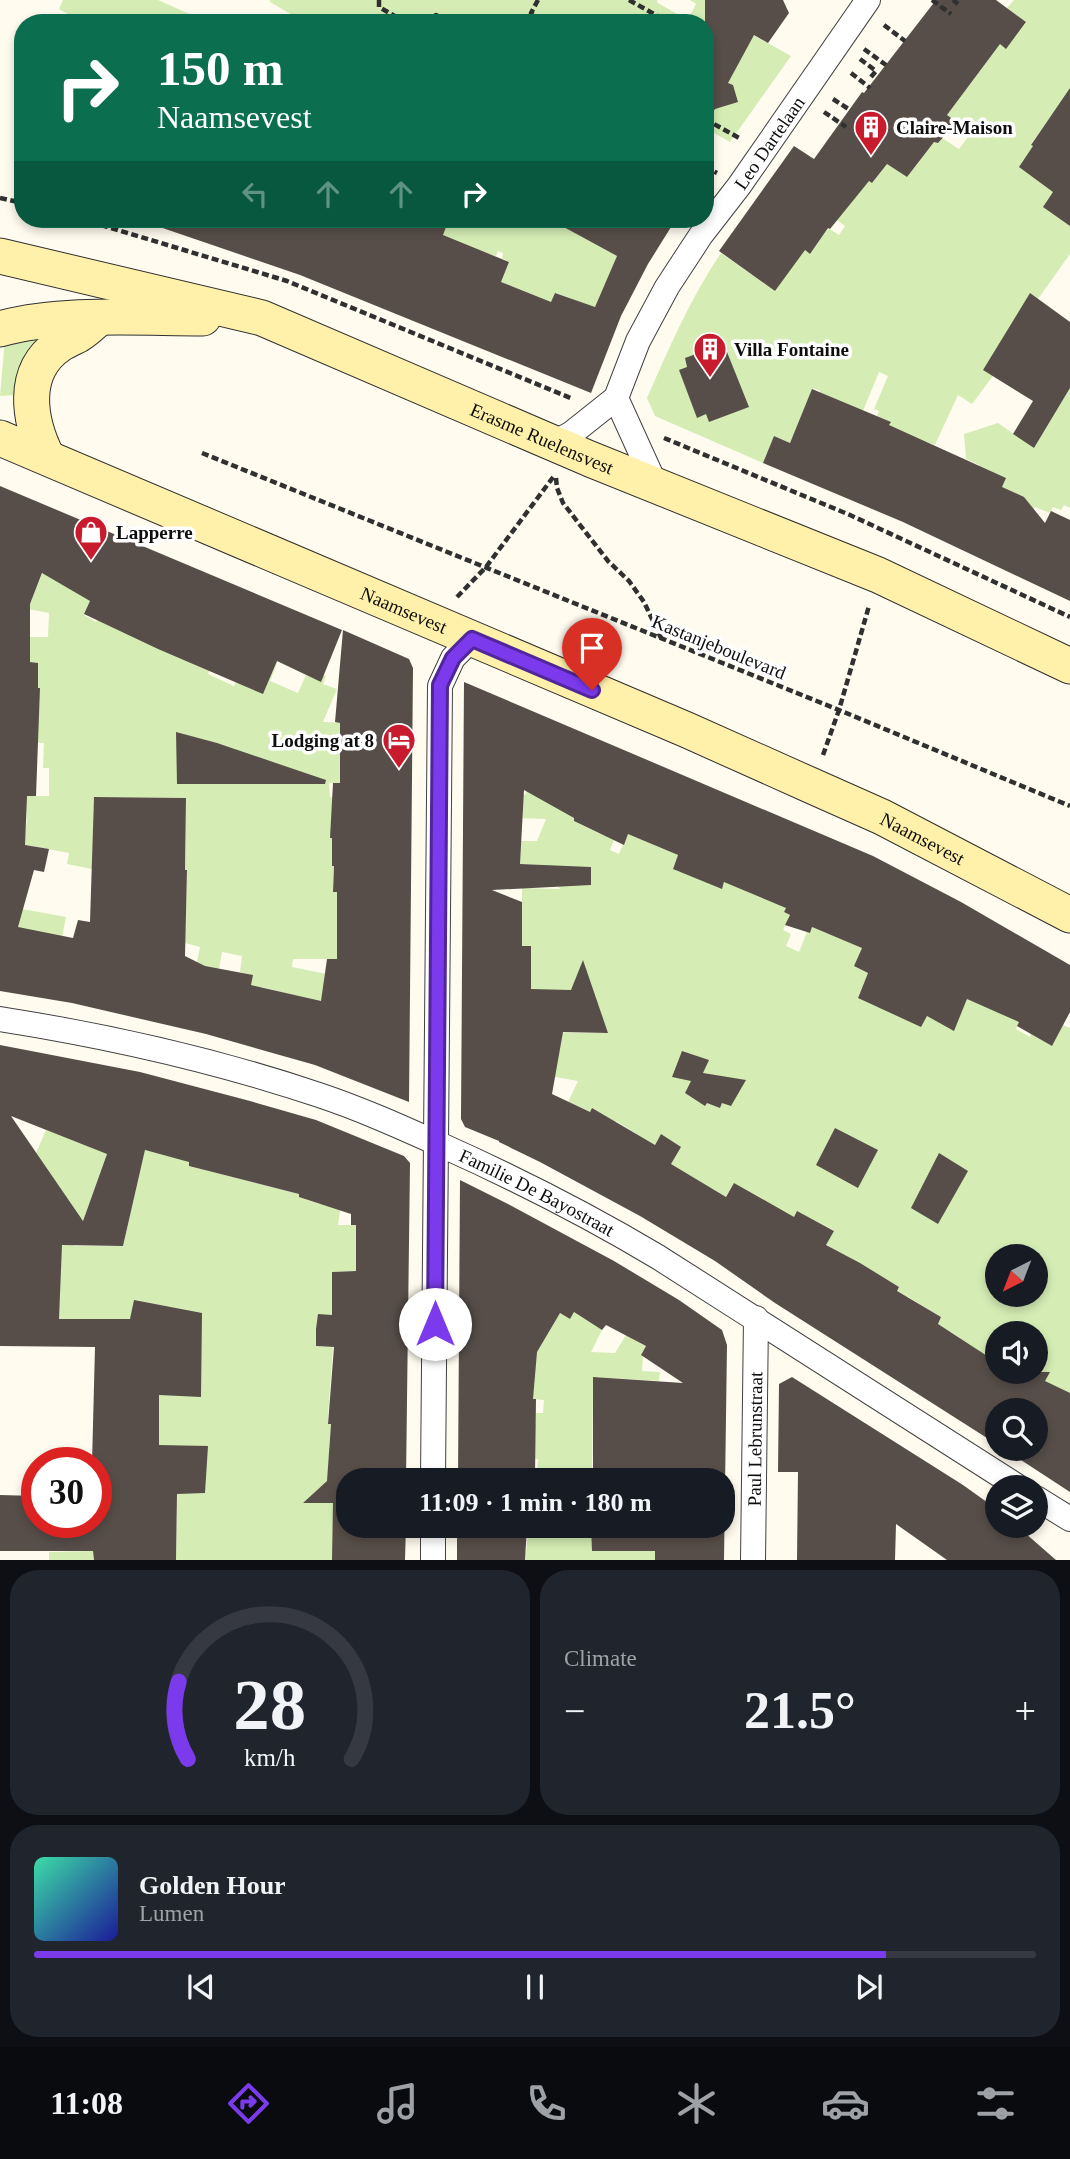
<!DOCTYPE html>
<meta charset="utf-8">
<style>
:root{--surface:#171b24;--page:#20242c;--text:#f1f3f6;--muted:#9ea1a6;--line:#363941;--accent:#7c3aed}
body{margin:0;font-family:"Times New Roman",serif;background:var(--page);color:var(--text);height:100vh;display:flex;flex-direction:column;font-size:26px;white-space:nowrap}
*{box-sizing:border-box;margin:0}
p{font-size:23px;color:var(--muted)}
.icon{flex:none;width:38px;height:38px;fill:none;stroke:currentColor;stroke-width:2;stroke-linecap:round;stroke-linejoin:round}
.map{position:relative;height:1560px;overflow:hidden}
.panel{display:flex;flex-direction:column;gap:10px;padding:10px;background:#0d0f14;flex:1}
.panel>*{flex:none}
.hud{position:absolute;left:14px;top:14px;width:700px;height:214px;border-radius:28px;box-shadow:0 4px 10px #0003;background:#0b6e4f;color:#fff;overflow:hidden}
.needle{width:46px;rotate:222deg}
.tools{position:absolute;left:985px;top:1244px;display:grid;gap:14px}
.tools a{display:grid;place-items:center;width:63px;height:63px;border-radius:50%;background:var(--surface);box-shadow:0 4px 10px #0003;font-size:35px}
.speed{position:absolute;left:21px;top:1447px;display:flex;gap:14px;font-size:35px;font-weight:700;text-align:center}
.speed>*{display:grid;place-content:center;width:91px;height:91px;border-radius:50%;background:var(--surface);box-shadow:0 4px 10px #0003;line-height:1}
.speed .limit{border:10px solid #d22;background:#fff;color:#111}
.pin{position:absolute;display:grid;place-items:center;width:60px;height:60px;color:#fff;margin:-72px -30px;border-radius:50% 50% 50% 0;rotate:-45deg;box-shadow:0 0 7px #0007}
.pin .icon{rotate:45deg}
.me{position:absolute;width:77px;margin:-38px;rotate:0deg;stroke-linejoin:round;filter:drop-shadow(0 0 5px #0008)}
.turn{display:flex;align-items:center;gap:24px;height:147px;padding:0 28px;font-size:32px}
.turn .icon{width:91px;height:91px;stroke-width:2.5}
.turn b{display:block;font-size:49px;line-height:60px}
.lanes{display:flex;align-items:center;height:66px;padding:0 28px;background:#0003;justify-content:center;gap:35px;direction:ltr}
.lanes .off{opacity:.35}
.big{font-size:52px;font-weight:700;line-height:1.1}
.panel .card{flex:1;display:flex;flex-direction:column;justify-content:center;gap:10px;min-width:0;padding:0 24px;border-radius:28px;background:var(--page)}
.panel .dial{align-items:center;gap:0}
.dial svg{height:182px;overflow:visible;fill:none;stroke:var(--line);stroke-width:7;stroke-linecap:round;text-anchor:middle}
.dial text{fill:var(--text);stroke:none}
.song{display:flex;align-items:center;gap:21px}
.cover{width:84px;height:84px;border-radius:10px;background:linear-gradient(135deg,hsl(160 70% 55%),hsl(240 70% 35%))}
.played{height:7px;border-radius:4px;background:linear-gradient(90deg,var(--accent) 85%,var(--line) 85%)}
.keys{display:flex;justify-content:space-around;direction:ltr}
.heat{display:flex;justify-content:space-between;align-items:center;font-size:38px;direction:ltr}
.panel .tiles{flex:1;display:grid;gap:10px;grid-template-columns:1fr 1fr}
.card:last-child{grid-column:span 2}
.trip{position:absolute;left:336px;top:1468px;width:399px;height:70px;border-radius:28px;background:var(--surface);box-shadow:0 4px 10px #0003;font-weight:700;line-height:70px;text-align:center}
.menu{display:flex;height:112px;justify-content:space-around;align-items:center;background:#090b0e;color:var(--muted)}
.menu .icon{width:49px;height:49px}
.menu .current{color:var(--accent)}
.menu b{font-size:32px;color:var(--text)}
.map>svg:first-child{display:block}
.green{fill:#d5edb5;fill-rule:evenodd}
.building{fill:#574e49;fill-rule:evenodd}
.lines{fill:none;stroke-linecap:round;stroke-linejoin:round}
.street-casing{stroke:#414141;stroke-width:26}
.secondary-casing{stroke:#303030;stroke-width:37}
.path{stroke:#303030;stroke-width:4.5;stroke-dasharray:7 3.5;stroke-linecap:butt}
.street{stroke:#fff;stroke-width:24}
.secondary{stroke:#fff0aa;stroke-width:35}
.route-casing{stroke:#51269a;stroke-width:18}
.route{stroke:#7c3aed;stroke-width:12}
.labels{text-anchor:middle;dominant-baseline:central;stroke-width:7;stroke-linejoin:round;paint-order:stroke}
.poi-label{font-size:19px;font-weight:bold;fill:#0e0e0e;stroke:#fff;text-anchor:start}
.street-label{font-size:19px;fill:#0e0e0e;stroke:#fff}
</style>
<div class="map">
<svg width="1070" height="1561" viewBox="0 0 1070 1561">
<rect width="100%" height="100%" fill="#fffbef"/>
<g class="green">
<polygon points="63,0 158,0 203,20 202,23 73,23 75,18 59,9"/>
<polygon points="270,0 657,0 658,3 684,18 690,16 696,4 690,0 714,0 709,10 791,56 730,142 705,128 705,23 306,23 270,2"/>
<path d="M1014,0H1070V118L1056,109L1031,144L1070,204V254L1038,299L993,376L972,404L958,395L935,445L888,428L890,422L877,416L879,411L874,409L888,376L879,372L863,411L814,410L820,391L813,388L790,443L774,436L763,463L655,416L647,398C669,348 690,299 721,253L775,291L786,275L793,242L810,254L828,228L839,235L845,226L833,217L869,181L873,182L887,164L907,177L933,141L938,143L942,138L959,149L971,133L947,115L1000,44L1006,48L1026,23L1007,8Z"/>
<polygon points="449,219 578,219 571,231 617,256 588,327 570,298 555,293 548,310 497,292 509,262 502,258 503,253 498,251 496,256 486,253 435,254"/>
<polygon points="45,333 17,395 0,396 5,339"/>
<polygon points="1070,388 1070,508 1064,505 1061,510 1053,507 1050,513 1035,507 1033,510 1001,489 1005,481 973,478 979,465 966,459 964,434 998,423 1034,448"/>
<path d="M49,557L90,601L84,615L96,622L106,602L212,664L208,674L234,686L236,681L279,658L270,681L298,693L306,675L320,681L323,675L326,676L323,684L337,689L323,722L355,723L340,759V783H329L330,797H335L330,838H332V866H334L333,892H356L351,959H293L292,967L356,980L333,1005L262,987L250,992L252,976L240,972L242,956L222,952L217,981L194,976L200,947L185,943L187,870H185L186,798L94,797L92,869L67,864L69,853L31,846L13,854C28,832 29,823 24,796H49V768H43L44,743L27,742L38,688V663L11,662L22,637H48L49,613L28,609Z"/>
<path d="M528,789L574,818V821L598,833L615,837L610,850L619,854L632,824L654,845L678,855L673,868L679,872L686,869L722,888L726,878L750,893L774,903L789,900L784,912L790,915L783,930L791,934L786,946L799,952L807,932L810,933L812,927L828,934L830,930L862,948L854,966L868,973L858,997L875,1006L927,1016L954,1030L972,988L1020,1019L1016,1029L1030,1037L1031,1034L1052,1046L1063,1025L1070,1028V1393L1059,1404L1036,1372V1334H998L996,1362L962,1343L960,1338L951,1332L947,1336L936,1328L941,1317L908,1297L894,1296L899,1287L845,1255L836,1271L834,1250L826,1244L834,1230L797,1212L777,1249L734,1184L724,1199C715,1186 684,1177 668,1169L680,1148L661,1134L649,1155L635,1133L616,1121L613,1126L592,1108L590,1112L568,1102L578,1081L555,1077L524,1032L607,1033L530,1013L517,946L522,913V888L560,889L542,865L514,864L515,841H537L546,819L514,818L520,795H525ZM998,1256H1036V1295H998Z"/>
<polygon points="22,909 66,917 60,947 16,936"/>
<polygon points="46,1130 108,1151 74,1246 123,1246 145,1150 167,1156 191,1155 189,1166 299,1194 299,1197 319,1204 341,1204 338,1225 356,1225 356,1271 332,1272 332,1284 346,1308 316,1335 316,1346 333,1347 328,1416 328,1423 331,1424 329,1448 342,1449 319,1503 333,1503 334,1554 332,1560 176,1560 178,1450 159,1451 159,1319 53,1321 36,1153"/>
<polygon points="574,1312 602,1330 591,1352 615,1353 637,1317 643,1338 640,1343 646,1346 641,1354 643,1355 642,1371 660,1372 659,1381 593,1377 592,1480 528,1480 528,1475 537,1474 538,1459 500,1457 536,1424 536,1413 543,1413 544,1400 524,1398 528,1357 560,1313 570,1319"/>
<polygon points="529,1526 592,1528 592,1551 655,1551 655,1560 525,1561"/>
<polygon points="93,1551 94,1560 49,1561 49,1552"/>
</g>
<g class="building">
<polygon points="705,0 783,0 789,13 768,43 754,35 728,83 733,85 738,102 715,109 705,126"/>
<polygon points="936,0 996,0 1026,22 1006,49 1000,44 947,115 957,122 938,143 934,142 907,177 887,164 872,183 869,181 830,229 828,228 810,254 805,250 775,291 719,251 794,146 814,159 862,92 864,93"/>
<polygon points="1070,88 1070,226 1043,207 1053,192 1019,167 1033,146 1031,145"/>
<polygon points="148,219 449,219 443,235 509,262 501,282 551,302 555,293 595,307 617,256 549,219 676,219 648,264 621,316 591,393 300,275 148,223"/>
<polygon points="1030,293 1070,322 1070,388 1034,448 1013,434 1033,401 983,370"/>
<polygon points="710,349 713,357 727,352 749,407 709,422 706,414 697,418 679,370 687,367 685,358"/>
<polygon points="812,389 891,422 889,425 1006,478 1002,487 1024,497 1045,523 1051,511 1070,520 1070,601 903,522 763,463 774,436 790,443"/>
<polygon points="0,486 342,630 321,682 277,661 263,694 158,649 84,614 90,601 42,573 30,604 30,662 38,663 38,688 40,688 36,796 27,796 25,845 49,849 44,872 34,870 18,927 73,938 78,920 90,922 94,797 186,798 185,870 187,870 185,956 205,966 253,975 251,985 321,1001 327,959 337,959 337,892 333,892 334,866 332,866 332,838 330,838 333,783 340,783 340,723 335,722 343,630 409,659 413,668 409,1102 315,1065 206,1034 72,1003 0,991"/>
<polygon points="464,682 873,856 961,902 1070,965 1070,1012 1052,1046 1017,1026 1019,1022 967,999 954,1031 927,1016 921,1027 858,998 868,973 854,966 862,948 812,927 810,933 785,925 790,915 784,912 786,908 724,882 722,889 673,869 678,855 628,834 624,845 574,821 574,818 524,790 520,864 591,867 591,885 492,890 522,902 522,946 531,946 531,989 571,990 583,960 608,1033 563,1032 552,1094 590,1112 592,1108 655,1145 661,1134 681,1147 671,1164 726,1197 734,1183 794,1217 797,1211 834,1231 826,1245 860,1263 899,1287 897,1291 941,1317 938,1324 998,1363 998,1372 1050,1372 1045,1381 1070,1393 1070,1492 1004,1449 1036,1449 1036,1410 998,1410 998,1445 775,1303 715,1261 640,1216 540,1162 499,1142 499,1141 465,1127 461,1119"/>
<polygon points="176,732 217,743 326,780 325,784 177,784"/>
<path d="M0,1045L140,1072L250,1101L316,1120L404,1156L410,1163L406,1480H348V1526H406L405,1560H332L333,1503H303L327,1481L331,1424H328L334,1347L316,1346V1329L318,1314L332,1315V1272L356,1271V1225H351V1214L299,1197V1194L189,1166V1162L145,1150L123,1246L62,1245L59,1319H130L134,1300L202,1313L201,1397L159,1395V1445L208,1446L205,1493L177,1494L176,1560H94L93,1551H0V1495L37,1496V1522H96V1463H92L95,1347L0,1346ZM11,1116L107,1154L83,1221Z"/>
<polygon points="682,1051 709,1060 703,1073 746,1080 731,1106 722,1103 720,1108 707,1103 705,1106 685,1093 691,1081 672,1077"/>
<polygon points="835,1128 878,1150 858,1188 816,1165"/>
<polygon points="939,1153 968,1171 938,1224 911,1208"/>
<polygon points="460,1180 508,1204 614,1261 679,1300 722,1330 727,1345 724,1560 655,1560 655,1551 592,1551 591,1526 723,1526 723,1480 593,1480 593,1377 683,1383 641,1355 646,1346 606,1325 602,1330 574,1312 570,1319 560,1313 537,1352 533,1399 536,1399 535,1474 528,1475 528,1480 458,1480"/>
<polygon points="792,1377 963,1485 998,1510 998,1526 1017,1526 1056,1560 947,1560 896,1524 895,1560 797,1560 798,1472 778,1472 779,1384"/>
<polygon points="457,1526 527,1526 525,1560 457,1560"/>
</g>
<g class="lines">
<defs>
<g id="street">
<polyline points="616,398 656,486"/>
<path id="s1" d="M554,443L572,433L616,398L638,341L667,287L701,235L739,186L868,0"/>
<path id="s2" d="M0,1019C108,1036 215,1060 319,1095C361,1109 401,1127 441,1145C517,1179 586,1214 658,1257L1020,1488"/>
<polyline points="433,1480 440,686 453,658 472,639"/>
<polyline points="1036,1498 1070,1519"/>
<polyline points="433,1561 433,1526"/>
<path id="s3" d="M753,1561L756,1318"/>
</g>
<g id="secondary">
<path id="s4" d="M0,256L262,318L590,459L878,575L1070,666"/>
<path d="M0,329C60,312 140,318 203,318"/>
<path id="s5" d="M0,438L687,730L810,785L882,817L1070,915"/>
<path d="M47,457C29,421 20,372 59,345C65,341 72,338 78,335C86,330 92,324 99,318"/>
</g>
</defs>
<use href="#street" class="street-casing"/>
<use href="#secondary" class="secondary-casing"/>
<g class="path">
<polyline points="379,0 379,7 407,23"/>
<polyline points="538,0 531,13 549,23"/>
<polyline points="629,0 670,23"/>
<polyline points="932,0 951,14"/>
<polyline points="953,0 958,4"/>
<polyline points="415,23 436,15 450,23"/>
<polyline points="884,25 905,41"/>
<polyline points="864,49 886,65"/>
<polyline points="860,59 876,71 871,77"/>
<polyline points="851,73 870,88"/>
<polyline points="833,99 850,110"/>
<polyline points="824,112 846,127"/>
<polyline points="705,119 741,139"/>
<polyline points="705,167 717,173"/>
<polyline points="0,198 23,203"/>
<polyline points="81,219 287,281 573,399"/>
<polyline points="664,438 850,515 1070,617"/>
<polyline points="202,453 839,710 1070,806"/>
<polyline points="556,478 557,488 563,503 608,561 629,581 644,602 661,638"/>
<polyline points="457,597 486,567 554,476"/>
<polyline points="823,755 839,710 869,606"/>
</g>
<use href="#street" class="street"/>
<use href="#secondary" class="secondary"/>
</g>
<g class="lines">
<defs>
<polyline id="route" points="435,1324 440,685 453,658 472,639 592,690"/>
</defs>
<use href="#route" class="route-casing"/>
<use href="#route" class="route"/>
</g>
<defs>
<symbol id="building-pin" viewBox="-11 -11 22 30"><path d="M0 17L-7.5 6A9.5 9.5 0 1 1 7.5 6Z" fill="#c91b2e" stroke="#fff"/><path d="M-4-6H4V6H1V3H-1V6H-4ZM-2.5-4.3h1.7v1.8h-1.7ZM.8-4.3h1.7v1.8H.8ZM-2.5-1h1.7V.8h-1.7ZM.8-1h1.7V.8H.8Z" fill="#fff"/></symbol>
<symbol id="shop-pin" viewBox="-11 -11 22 30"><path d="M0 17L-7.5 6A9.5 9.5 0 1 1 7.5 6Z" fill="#c91b2e" stroke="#fff"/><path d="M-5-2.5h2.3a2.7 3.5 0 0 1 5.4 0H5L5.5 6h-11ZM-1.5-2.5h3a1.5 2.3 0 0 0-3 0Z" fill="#fff"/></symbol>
<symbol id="hotel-pin" viewBox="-11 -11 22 30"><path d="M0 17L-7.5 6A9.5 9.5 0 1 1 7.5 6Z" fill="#c91b2e" stroke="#fff"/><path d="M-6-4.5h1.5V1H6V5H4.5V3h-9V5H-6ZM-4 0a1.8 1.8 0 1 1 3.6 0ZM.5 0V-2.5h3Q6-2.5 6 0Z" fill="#fff"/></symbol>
</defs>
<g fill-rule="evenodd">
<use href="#building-pin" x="852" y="108" width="38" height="52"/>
<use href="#building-pin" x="691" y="330" width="38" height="52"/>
<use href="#shop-pin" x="72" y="513" width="38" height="52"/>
<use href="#hotel-pin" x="380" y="721" width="38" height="52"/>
</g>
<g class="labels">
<g class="poi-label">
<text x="896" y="127">Claire-Maison</text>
<text x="734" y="349">Villa Fontaine</text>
<text x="116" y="532">Lapperre</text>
<text x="374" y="740" text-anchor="end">Lodging at 8</text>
</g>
<g class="street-label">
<text stroke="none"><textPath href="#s1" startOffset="376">Leo Dartelaan</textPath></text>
<text stroke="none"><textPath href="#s4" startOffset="574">Erasme Ruelensvest</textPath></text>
<text stroke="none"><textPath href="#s5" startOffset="439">Naamsevest</textPath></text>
<text transform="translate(719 647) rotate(22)">Kastanjeboulevard</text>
<text stroke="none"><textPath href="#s5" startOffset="1006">Naamsevest</textPath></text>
<text stroke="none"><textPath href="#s2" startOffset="567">Familie De Bayostraat</textPath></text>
<text stroke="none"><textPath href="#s3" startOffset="122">Paul Lebrunstraat</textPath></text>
</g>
</g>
</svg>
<div class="tools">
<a><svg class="needle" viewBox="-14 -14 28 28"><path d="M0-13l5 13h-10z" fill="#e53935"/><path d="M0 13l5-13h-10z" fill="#9ea1a6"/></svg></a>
<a><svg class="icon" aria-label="sound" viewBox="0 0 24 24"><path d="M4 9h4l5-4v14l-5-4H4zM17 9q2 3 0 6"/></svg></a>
<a><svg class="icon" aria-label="search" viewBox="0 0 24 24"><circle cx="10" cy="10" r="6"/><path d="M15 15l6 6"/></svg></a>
<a><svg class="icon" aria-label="layers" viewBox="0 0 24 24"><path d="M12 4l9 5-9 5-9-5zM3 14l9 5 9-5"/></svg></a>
</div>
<div class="speed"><div class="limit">30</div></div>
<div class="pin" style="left:592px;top:690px;background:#d93025"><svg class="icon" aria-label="arrive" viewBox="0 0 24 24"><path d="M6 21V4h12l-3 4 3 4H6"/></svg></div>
<svg class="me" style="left:435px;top:1324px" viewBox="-20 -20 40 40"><circle r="19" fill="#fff"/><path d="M0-13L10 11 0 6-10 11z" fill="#7c3aed"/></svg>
<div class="trip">11:09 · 1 min · 180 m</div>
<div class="hud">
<div class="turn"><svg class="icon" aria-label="right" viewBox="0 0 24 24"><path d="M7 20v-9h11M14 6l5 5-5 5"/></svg><div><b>150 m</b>Naamsevest</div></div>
<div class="lanes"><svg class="icon off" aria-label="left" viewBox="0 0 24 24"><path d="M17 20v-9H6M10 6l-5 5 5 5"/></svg><svg class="icon off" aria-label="ahead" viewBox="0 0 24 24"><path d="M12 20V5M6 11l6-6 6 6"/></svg><svg class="icon off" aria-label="ahead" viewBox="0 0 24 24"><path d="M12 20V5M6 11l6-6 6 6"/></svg><svg class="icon" aria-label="right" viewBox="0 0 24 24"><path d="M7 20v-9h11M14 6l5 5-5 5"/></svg></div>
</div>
</div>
<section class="panel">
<div class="tiles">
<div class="card dial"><svg viewBox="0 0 100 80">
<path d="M14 69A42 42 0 1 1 86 69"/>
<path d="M14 69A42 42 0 0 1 10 35" stroke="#7c3aed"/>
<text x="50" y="56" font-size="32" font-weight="700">28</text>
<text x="50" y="72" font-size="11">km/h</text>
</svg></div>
<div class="card"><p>Climate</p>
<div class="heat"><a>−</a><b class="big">21.5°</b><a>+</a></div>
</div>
<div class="card">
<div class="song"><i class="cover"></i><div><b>Golden Hour</b><p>Lumen</p></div></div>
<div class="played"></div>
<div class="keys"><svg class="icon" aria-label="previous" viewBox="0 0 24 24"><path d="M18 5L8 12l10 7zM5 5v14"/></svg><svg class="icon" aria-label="pause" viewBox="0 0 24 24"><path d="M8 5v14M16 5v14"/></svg><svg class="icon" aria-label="next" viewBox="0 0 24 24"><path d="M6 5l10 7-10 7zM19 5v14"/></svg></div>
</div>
</div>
</section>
<nav class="menu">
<b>11:08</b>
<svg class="icon current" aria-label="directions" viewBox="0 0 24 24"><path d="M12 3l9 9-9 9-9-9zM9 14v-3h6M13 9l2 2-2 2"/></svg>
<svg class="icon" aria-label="music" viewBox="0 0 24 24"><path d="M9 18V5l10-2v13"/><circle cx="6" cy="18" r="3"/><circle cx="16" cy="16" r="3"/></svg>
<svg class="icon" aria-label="phone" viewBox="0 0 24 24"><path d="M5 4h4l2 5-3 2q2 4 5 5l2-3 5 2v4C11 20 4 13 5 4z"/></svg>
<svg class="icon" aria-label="climate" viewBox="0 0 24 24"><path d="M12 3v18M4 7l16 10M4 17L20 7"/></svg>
<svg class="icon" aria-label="car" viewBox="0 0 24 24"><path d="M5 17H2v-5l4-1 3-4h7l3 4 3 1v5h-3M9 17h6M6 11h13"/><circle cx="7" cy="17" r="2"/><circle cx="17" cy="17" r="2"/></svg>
<svg class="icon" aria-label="filters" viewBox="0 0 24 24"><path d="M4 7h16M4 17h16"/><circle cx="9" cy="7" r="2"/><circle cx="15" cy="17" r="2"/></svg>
</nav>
